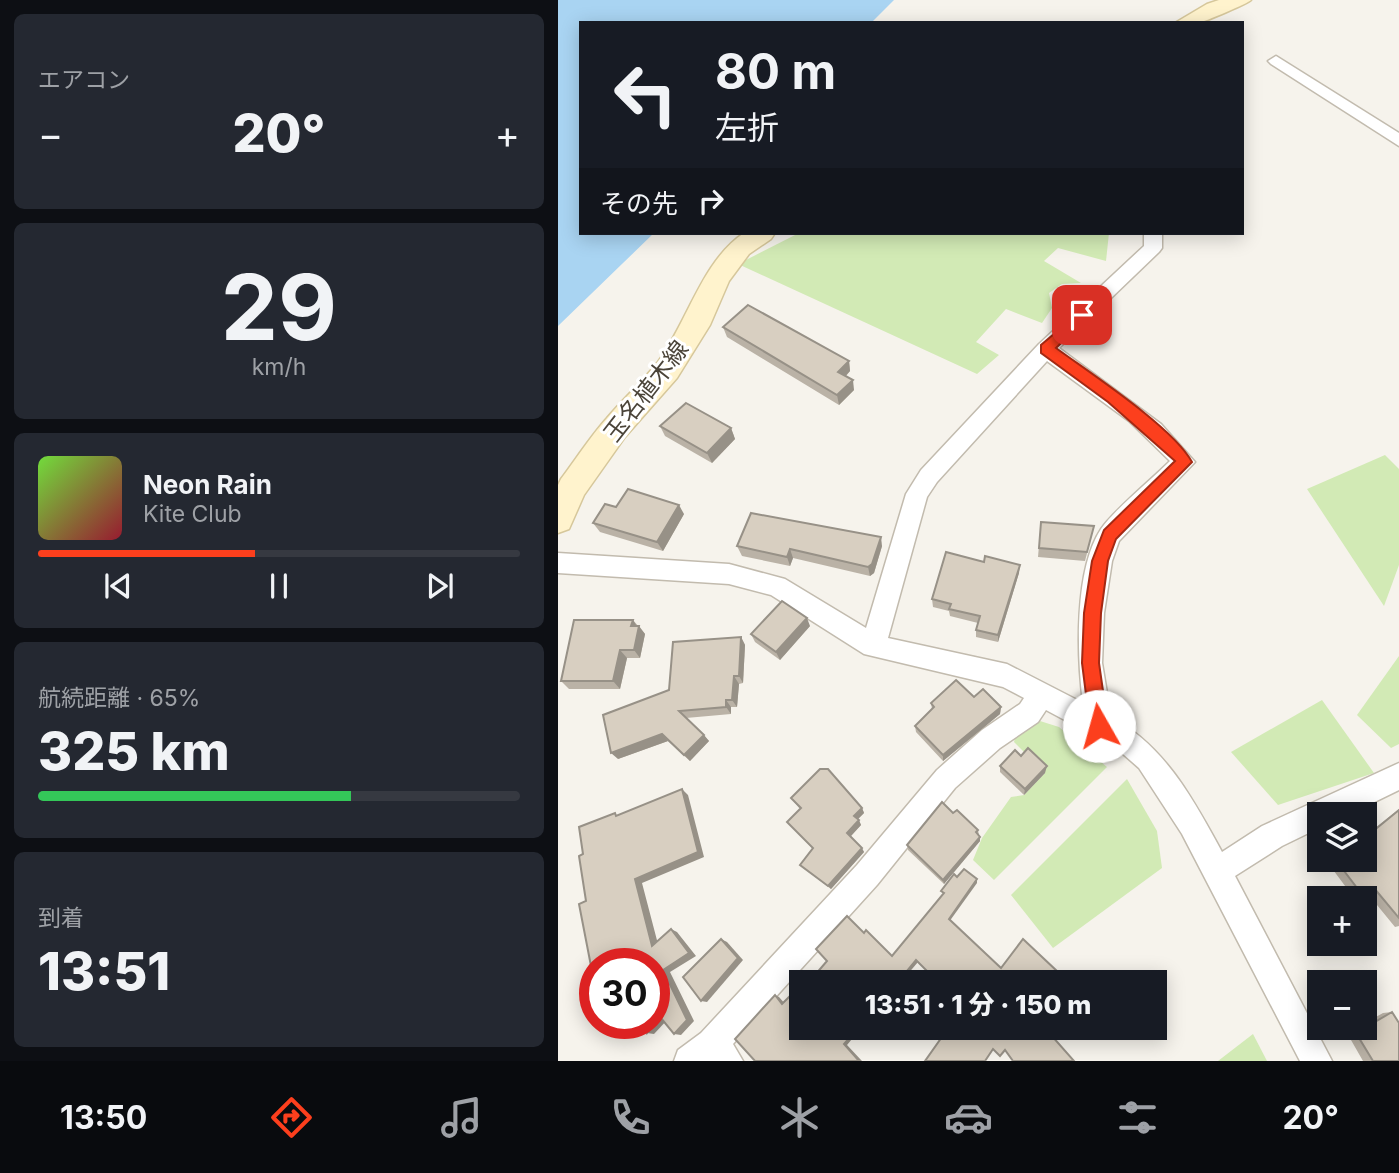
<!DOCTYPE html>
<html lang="ja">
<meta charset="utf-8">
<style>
:root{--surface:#171b24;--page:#242831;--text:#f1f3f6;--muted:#9ea1a6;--line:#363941;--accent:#fc3f1d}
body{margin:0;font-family:Inter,"Noto Sans JP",sans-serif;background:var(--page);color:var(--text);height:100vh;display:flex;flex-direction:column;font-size:26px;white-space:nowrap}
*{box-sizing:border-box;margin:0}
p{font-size:23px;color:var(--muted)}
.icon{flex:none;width:38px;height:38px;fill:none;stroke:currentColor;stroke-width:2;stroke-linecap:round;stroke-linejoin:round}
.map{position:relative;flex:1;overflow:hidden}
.panel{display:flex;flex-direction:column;gap:14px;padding:14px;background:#0d0f14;width:558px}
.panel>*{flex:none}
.banner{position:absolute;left:21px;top:21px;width:665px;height:214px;border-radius:0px;box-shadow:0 4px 18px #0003;background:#171b24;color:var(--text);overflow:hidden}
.fabs{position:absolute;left:749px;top:802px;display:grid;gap:14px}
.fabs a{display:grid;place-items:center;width:70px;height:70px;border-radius:0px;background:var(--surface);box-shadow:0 4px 18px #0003;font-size:35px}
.speed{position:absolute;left:21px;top:948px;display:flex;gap:14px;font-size:35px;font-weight:700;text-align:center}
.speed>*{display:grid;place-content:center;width:91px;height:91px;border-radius:50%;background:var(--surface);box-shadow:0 4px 18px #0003;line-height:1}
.speed .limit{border:10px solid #d22;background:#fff;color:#111}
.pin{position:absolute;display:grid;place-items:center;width:60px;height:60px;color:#fff;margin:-30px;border-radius:14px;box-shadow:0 4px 10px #0006}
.me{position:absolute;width:77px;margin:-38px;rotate:353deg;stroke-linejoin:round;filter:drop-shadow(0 0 5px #0008)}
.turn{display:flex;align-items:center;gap:24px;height:147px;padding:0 21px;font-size:32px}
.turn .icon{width:91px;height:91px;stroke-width:2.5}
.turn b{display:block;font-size:49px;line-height:60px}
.then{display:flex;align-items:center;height:66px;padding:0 21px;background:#0003;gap:14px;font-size:26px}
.big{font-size:52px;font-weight:800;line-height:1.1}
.panel .card{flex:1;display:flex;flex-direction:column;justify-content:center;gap:10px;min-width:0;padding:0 24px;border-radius:10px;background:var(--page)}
.panel .dial{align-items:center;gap:0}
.dial b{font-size:91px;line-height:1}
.song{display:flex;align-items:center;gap:21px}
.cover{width:84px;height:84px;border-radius:10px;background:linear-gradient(135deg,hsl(100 70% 55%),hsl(350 70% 35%))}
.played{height:7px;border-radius:4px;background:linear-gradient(90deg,var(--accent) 45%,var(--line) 45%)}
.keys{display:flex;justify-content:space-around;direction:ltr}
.heat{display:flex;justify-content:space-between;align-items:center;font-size:38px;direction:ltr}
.charge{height:10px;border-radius:5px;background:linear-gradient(90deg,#34c759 65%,var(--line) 0)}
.trip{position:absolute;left:231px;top:970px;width:378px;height:70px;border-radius:0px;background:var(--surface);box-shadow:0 4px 18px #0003;font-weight:800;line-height:70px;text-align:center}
.tabs{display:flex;height:112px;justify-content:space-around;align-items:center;background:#090b0e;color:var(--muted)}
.tabs .icon{width:49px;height:49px}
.tabs .on{color:var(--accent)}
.tabs b{font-size:32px;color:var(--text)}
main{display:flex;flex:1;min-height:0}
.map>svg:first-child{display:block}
.green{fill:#d2eab5}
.water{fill:#a9d4f2}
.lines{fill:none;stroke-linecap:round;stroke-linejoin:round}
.minor-casing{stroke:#c2bbae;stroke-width:3}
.secondary-casing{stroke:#d6c79b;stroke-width:3}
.minor{fill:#fff;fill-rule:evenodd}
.secondary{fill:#fff3cd;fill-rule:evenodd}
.wall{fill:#bab2a6}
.shaded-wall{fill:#979187}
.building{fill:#d8cfc1;stroke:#979187;stroke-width:2}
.route{fill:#fc3f1d;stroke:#a42913;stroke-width:2}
.labels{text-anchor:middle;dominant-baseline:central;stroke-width:6;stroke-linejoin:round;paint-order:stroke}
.street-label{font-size:24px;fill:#4b4439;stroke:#fff}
</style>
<main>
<section class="panel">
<div class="card"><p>エアコン</p>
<div class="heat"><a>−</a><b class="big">20°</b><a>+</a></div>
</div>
<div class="card dial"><b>29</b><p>km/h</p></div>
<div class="card">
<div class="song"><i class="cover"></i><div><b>Neon Rain</b><p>Kite Club</p></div></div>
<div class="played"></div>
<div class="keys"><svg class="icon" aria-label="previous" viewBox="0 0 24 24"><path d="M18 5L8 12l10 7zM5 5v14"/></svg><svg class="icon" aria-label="pause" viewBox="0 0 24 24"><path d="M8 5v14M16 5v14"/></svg><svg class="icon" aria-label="next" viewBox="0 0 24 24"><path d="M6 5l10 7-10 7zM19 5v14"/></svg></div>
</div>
<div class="card"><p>航続距離 · 65%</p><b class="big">325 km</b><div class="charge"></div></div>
<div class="card"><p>到着</p><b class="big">13:51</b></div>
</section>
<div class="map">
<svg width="841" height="1061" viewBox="0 0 841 1061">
<rect width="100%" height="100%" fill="#f6f3ec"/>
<g class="green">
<polygon points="241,233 551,233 548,261 500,248 486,261 523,283 504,284 491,293 494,308 484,323 448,309 418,342 441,355 419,374 180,264"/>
<polygon points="827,455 841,469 841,565 826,606 749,489"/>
<polygon points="841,656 841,744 833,748 799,715"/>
<polygon points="764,700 816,773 720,805 673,752"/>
<polygon points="463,715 501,727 549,767 436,880 415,860 424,838 453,797 466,795 487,773 456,742"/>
<polygon points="569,779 599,831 604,868 495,948 453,895"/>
<polygon points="695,1034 709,1061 660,1061"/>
</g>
<polygon class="water" points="0,0 336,0 313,23 23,23 23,233 96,233 0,326"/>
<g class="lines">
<defs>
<g id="minor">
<polygon points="718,56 841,133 841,146 713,64 710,61"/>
<path d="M586,233H604V248L601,252L501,348L603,424L637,462L561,541L554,561L546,613L544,663L553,717C607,746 635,799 664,852L704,826L841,763V790L792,814H761V828L724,846L677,876L774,1061H742L624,834L581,768L557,747L488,710L480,722L442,748L397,788L319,885L175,1044L185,1061H116L120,1050L143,1033L299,865L379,770L424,730L462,704L466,698L445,687L306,654L213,595L171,584L0,573V553L171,564L227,579L308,628L348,494L363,470L481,344L586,246ZM489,361L571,421L612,461C594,479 556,510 543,529C516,570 519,656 525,703L449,664L330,638L369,497L379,482Z"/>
</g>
<g id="secondary">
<path d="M661,0H693C691,3 646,22 640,23C633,24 624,23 617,23L649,4Z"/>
<path d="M186,233H217L213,239L191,254L171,281L152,325L119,378L67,437L26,495L11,529L0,533V485L3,479C18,459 32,437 49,418C65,399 84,382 100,362C130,321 144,261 186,233Z"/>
</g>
</defs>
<use href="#minor" class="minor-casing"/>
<use href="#secondary" class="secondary-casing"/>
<use href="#minor" class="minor"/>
<use href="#secondary" class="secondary"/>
</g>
<g class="wall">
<polygon points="165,327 291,361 292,371 288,376 296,390 281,405 169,337"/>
<polygon points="102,426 173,428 177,439 154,463 107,436"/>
<polygon points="58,507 126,514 105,551 42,532 35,523"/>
<polygon points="483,522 536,526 527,561 480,557"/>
<polygon points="179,546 324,546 316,573 312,576 235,558 232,566 184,556"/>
<polygon points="461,573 440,642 418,637 418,630 420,623 392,616 391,611 375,607 374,599"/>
<polygon points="75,620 87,634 82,658 69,658 62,689 11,689 3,681"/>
<polygon points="252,626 222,660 197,642 193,634"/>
<polygon points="183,637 187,645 185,683 181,684 179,707 173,707 173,714 128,718 151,741 132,761 110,741 60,759 111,690"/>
<polygon points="416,697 443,707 442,714 385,761 358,732 357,726 374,709 373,703"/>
<polygon points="442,766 487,773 466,795 442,772"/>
<polygon points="233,798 304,808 306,813 300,819 303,825 293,836 306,852 273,889 242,865 255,849 229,822 242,809"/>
<polygon points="841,809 841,926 837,927 810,894 804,898 796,898 767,859 807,859 807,836"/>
<polygon points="395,813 420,830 422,841 386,884 350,850 349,845"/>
<polygon points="834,1012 841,1061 805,1061 789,1033 800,1027 807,1027 807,1023 825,1013"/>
</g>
<g class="shaded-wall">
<polygon points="291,361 292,371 282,382 280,372"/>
<polygon points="295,380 296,390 281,405 279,395"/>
<polygon points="173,428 177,439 154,463 149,453"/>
<polygon points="121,505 126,514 105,551 99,542"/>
<polygon points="323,537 324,546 316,573 312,576 310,567"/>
<polygon points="232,549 235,558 232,566 229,557"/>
<polygon points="462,565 461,573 440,642 440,635"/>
<polygon points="249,618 252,626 222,660 218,652"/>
<polygon points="75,620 80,628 81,626 87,634 82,658 76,650 73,626"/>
<polygon points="183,637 187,645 185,683 181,676"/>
<polygon points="62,650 69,658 62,689 55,681"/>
<polygon points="176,676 181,684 179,707 174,700"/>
<polygon points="168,700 173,707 173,714 168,707"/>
<polygon points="443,707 442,714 385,761 385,755"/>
<polygon points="104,734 110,741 60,759 53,753"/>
<polygon points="146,735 151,741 132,761 126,755"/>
<polygon points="489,766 487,773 466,795 467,789"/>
<polygon points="124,789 130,795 146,857 84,883 101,948 94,946 77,879"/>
<polygon points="304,808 306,813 298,821 296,816"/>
<polygon points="301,820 303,825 292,837 289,833"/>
<polygon points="422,837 422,841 386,884 385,880"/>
<polygon points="304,848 306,852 273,889 270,886"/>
<polygon points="419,879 419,883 391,922 391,919"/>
<polygon points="113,929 119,932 138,956 112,972 136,1021 123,1035 116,1034 105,970"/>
<polygon points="163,939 169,942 185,960 149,1002 143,1001"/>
<polygon points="358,960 360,962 343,982 340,982"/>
<polygon points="217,995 221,997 228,1005 224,1004"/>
<polygon points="103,1018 110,1019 96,1034 89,1033"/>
<polygon points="301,1027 304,1027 289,1045 304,1061 301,1061 286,1044"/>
</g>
<g class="building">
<polygon points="190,305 291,361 280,372 295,380 279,395 165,327"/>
<polygon points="128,403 173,428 149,453 102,426"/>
<polygon points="70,489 121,505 99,542 35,523 47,504 58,507"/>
<polygon points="193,513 323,537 314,564 310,567 232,549 229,557 179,546"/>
<polygon points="483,522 536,526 529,552 481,548"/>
<polygon points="388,552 426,562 427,556 462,565 440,635 418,630 422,616 391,609 393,604 374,599"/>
<polygon points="224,601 249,618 218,652 193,634"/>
<polygon points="16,620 75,620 73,626 81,626 76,650 62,650 55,681 3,681"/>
<polygon points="183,637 181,676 176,676 174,700 168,700 168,707 121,711 146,735 126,755 104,734 53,753 45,715 111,690 115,642"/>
<polygon points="398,680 416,697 425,689 443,707 385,755 357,726 376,707 373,703"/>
<polygon points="470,748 489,766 467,789 442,766 457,750 463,756"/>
<polygon points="262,769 270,769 304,808 296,816 301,820 289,833 304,848 270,886 242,865 255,848 229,822 243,808 233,798"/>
<polygon points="124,789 140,852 77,879 94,946 113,929 131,953 105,970 129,1020 116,1034 103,1018 89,1033 86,1024 96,1024 96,964 40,964 40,963 33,966 21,904 28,901 21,856 25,854 21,827 57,813 58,816"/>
<polygon points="384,802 395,813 399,810 420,830 418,832 422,837 385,880 349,845"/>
<polygon points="841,810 841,918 816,888 806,897 777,859 807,859 807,836 808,837"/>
<polygon points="406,869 419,879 391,919 443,968 465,939 501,973 495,982 380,982 358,960 340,982 251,982 269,961 258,949 289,916 306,933 308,930 334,956 386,893 383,891 396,874 399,877"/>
<polygon points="163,939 180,958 143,1001 125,977"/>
<polygon points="243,990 243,1027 301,1027 286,1044 301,1061 197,1061 177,1039 217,995 224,1004 234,994 237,997"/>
<polygon points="834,1012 841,1023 841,1061 815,1061 798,1033"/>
<polygon points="391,1027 486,1027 516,1061 455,1061 447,1050 442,1056 435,1049 427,1061 367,1061"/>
</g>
<path class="route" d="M524,310L531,315L529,319L498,348C532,373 615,427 634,462L558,539L550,561L543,613L541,663L550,726L547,733L541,735L534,733L532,726L524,663L526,613L534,561L546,530L617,461L550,402L483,353V345Z"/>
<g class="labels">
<g class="street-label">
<text transform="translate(88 391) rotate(-52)">玉名植木線</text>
</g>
</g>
</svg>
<div class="fabs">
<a><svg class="icon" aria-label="layers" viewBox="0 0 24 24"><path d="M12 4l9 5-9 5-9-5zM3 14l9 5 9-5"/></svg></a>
<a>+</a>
<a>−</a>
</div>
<div class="speed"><div class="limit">30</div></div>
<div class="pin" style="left:524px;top:315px;background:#d93025"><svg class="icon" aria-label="arrive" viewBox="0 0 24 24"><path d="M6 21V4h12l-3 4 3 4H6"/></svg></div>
<svg class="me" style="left:541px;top:726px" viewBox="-20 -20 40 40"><circle r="19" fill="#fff"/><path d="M0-13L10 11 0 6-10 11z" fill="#fc3f1d"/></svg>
<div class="trip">13:51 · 1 分 · 150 m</div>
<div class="banner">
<div class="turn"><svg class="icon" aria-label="left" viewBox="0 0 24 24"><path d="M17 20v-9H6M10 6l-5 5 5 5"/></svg><div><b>80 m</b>左折</div></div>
<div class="then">その先<svg class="icon" aria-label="right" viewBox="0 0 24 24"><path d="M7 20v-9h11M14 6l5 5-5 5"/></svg></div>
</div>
</div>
</main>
<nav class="tabs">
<b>13:50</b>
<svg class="icon on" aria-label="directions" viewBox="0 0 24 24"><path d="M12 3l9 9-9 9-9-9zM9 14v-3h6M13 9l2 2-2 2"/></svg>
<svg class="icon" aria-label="music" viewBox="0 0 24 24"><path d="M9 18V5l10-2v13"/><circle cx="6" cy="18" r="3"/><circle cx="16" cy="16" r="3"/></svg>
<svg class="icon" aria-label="phone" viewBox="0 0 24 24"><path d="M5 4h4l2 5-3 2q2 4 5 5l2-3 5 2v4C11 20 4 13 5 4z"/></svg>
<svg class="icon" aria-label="climate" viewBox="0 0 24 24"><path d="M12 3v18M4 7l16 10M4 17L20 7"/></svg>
<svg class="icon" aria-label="car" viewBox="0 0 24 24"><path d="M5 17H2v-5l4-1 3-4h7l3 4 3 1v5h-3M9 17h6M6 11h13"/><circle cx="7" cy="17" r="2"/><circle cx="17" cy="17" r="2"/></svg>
<svg class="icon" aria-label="filters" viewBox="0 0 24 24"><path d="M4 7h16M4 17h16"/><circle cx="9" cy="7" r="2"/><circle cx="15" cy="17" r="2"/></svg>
<b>20°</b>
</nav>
